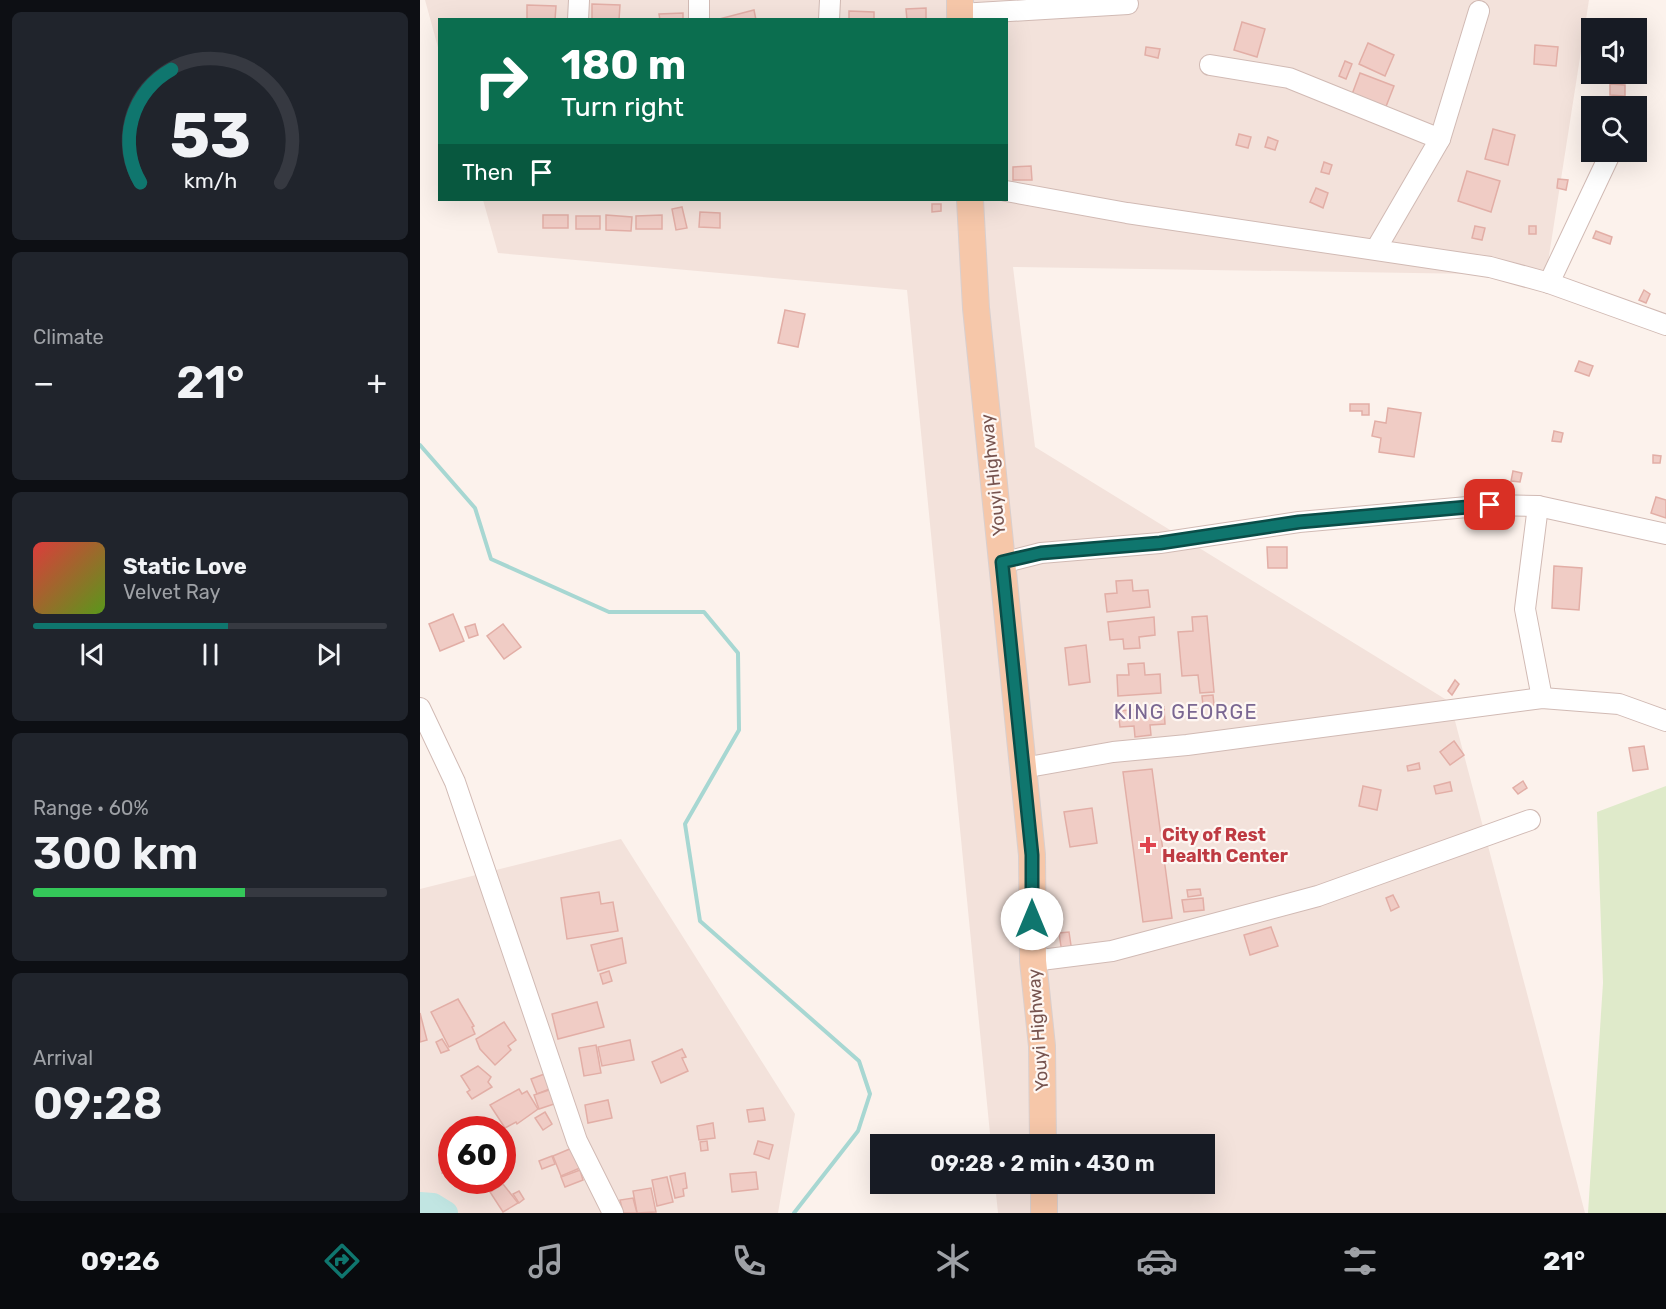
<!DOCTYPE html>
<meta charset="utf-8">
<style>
:root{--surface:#171b24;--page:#20242c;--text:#f1f3f6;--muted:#9ea1a6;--line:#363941;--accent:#0f766e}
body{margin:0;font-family:Rubik,sans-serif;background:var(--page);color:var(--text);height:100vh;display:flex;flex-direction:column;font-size:22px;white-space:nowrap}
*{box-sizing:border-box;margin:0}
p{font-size:20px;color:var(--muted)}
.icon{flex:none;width:33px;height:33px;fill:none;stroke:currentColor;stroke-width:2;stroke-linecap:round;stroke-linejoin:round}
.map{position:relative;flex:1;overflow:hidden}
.drawer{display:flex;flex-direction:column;gap:12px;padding:12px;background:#0d0f14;width:420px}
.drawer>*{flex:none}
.guide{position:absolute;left:18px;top:18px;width:570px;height:183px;border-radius:0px;box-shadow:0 6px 24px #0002;background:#0b6e4f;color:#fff;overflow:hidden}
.fabs{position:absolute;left:1161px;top:18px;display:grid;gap:12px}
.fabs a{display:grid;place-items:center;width:66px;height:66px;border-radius:0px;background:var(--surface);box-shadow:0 6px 24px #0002;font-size:30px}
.speed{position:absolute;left:18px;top:1116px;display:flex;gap:12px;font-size:30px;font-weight:700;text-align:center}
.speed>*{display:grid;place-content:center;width:78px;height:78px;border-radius:50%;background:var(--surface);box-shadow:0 6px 24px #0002;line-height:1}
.speed .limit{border:9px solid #d22;background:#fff;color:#111}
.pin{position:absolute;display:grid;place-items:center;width:51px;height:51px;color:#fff;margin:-26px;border-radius:12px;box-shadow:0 3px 9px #0006}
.me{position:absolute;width:66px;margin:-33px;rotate:0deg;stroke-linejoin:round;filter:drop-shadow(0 0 4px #0008)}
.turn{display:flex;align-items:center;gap:21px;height:126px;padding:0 24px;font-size:27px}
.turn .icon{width:78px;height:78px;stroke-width:2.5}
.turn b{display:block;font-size:42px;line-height:51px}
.then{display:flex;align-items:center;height:57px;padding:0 24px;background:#0003;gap:12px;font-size:22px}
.big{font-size:45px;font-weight:600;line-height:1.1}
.drawer .card{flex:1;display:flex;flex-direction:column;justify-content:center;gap:9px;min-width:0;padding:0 21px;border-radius:9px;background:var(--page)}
.drawer .dial{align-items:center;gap:0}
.dial svg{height:156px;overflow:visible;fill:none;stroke:var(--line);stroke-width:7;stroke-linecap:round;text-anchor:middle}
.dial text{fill:var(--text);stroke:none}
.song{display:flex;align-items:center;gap:18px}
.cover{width:72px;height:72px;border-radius:9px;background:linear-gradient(135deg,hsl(0 70% 55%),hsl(90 70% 35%))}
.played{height:6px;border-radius:3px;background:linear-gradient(90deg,var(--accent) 55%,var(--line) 55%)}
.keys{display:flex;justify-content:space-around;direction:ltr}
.heat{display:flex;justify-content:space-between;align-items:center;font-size:33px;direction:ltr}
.charge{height:9px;border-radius:4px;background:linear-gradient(90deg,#34c759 60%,var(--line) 0)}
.trip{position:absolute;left:450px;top:1134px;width:345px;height:60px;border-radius:0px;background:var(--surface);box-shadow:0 6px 24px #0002;font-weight:600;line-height:60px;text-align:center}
.menu{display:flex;height:96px;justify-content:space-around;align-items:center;background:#090b0e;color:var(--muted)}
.menu .icon{width:42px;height:42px}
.menu .current{color:var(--accent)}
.menu b{font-size:27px;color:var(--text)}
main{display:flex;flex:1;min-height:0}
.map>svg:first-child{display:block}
.residential{fill:#f3e2db;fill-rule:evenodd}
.green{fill:#dfeaca}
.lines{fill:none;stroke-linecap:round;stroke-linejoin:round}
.stream{stroke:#a7d7d2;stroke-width:4}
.river{stroke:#c1e5e2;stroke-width:24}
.building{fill:#f0ccc5;stroke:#e2aea6;stroke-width:1.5}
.minor-casing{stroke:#d1bab4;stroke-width:22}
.major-casing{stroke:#d9cfce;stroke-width:28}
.minor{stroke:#fff;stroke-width:20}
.major{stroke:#f6c7a9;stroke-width:26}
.route-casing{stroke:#0a4d48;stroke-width:15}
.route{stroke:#0f766e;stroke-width:10}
.health-dot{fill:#e0444e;stroke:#fef7f3;stroke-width:2}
.labels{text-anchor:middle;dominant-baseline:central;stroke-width:4.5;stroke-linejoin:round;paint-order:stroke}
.street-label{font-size:18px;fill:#77544f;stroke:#fef7f3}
.health-label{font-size:18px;font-weight:bold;fill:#be3a42;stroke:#fef7f3;text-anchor:start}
.neighbourhood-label{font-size:20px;letter-spacing:1.5px;fill:#7a6792;stroke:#fef7f3}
</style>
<main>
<section class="drawer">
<div class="card dial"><svg viewBox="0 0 100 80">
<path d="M14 69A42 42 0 1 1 86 69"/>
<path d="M14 69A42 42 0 0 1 30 11" stroke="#0f766e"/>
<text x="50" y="56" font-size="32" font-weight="700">53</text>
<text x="50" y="72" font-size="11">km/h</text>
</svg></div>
<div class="card"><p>Climate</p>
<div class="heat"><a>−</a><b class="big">21°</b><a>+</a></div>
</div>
<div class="card">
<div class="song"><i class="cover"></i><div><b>Static Love</b><p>Velvet Ray</p></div></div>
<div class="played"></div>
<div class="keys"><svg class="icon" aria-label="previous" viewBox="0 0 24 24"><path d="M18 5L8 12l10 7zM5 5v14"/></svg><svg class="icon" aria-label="pause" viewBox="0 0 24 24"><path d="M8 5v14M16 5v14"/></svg><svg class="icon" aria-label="next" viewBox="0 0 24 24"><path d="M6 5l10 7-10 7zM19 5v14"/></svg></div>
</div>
<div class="card"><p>Range · 60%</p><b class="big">300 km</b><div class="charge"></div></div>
<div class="card"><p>Arrival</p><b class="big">09:28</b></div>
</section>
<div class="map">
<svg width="1246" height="1213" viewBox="0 0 1246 1213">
<rect width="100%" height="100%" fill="#fcf2ec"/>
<g class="residential">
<polygon points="5,0 1169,0 1126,275 593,267 615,447 1030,702 1165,1213 578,1213 575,1184 784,1184 784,1144 571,1144 487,290 78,253 63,200 586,200 586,20 20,20 19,51"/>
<path d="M201,839L375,1114L358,1213H0V889ZM32,1130H82V1180H32Z"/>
</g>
<polygon class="green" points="1246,786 1246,1213 1168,1213 1183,983 1177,812"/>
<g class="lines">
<polyline class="stream" points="0,445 55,508 71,559 189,612 284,612 318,653 319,730 265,824 280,921 439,1061 450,1094 438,1131 374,1213"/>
<polyline class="river" points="0,1204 13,1205 26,1213"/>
</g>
<g class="building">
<polygon points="172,4 200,5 199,20 172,20"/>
<polygon points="107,5 136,6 135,20 107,20"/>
<polygon points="506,8 506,20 487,20 486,9"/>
<polygon points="334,10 336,20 299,20 299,19"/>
<polygon points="429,11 454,12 454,20 429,20"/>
<polygon points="263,13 263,20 240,20 239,14"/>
<polygon points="822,22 845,29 837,57 814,50"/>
<polygon points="948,43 974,55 965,76 939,64"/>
<polygon points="1115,45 1138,47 1136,66 1114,64"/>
<polygon points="726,47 740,49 738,58 725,55"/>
<polygon points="925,61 932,64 926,79 919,76"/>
<polygon points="940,73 974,86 965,109 931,97"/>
<polygon points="1205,74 1208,79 1198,83 1195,75"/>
<polygon points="1190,84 1205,85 1205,96 1190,95"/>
<polygon points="1073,129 1095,135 1088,165 1065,159"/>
<polygon points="819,134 831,137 828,148 816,145"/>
<polygon points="848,137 858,141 855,150 845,147"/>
<polygon points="904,162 912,165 909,174 901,172"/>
<polygon points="611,166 612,180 593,180 593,167"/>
<polygon points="1047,171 1080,181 1071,212 1038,201"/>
<polygon points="1138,179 1148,180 1146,190 1137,188"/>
<polygon points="896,188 908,193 903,208 890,202"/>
<polygon points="512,204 521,204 521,211 512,212"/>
<polygon points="262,207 267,228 256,230 252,209"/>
<polygon points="280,212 300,213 300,228 279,227"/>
<rect x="123" y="215" width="25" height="13"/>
<polygon points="186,215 212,217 211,231 186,230"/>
<polygon points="242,215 242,229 216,229 216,216"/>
<rect x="156" y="216" width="24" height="13"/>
<polygon points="1055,226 1065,228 1062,240 1052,238"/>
<rect x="1109" y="226" width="7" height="8"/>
<polygon points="1176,231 1192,237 1190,244 1173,238"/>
<polygon points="1224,290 1230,294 1226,303 1219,300"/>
<polygon points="365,310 385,314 378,347 358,343"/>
<polygon points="1159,361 1173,366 1169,376 1155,371"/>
<polygon points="930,404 949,404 949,415 942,415 942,411 930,411"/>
<polygon points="968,408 1001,413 994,457 959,452 961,438 952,436 955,421 966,423"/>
<polygon points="1134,431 1143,433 1141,442 1132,441"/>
<polygon points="1233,455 1241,456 1240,463 1233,463"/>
<polygon points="1093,471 1102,473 1100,482 1091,481"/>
<polygon points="1236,497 1246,500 1246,518 1231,513"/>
<polygon points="847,547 867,547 867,568 848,568"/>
<polygon points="1134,566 1162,568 1159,610 1132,608"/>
<polygon points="712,580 713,591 728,590 730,607 687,612 685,594 697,593 696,581"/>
<polygon points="33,614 44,641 20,651 9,624"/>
<polygon points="787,616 794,692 780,693 778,675 762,676 758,632 773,631 772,617"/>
<polygon points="734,617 735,635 719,637 720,648 704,649 703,639 690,640 688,622"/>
<polygon points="55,624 58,635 49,638 45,627"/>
<polygon points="83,624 101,647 84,659 67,636"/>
<polygon points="666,645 670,682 649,685 645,648"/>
<polygon points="724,663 725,675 740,674 741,693 698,696 697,675 709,675 708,664"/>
<polygon points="1035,680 1039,684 1032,695 1028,691"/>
<polygon points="793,695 794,705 783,706 782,696"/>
<polygon points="744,707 745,724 730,725 731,735 715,737 714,726 700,727 698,711"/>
<polygon points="1034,741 1044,755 1030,765 1020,752"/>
<polygon points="1224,746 1228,769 1213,771 1209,748"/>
<polygon points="999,763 1000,769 988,771 987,766"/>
<polygon points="732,769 752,918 723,922 703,772"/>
<polygon points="1103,781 1107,788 1098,794 1093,788"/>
<polygon points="1030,782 1032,791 1016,794 1014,786"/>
<polygon points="943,786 961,790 957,810 939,806"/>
<polygon points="672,808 677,843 650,847 644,812"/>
<polygon points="780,889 781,895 768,897 767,890"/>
<polygon points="179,892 181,904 193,902 198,931 147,939 141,898"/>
<polygon points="973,895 979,907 971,911 966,898"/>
<polygon points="783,898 784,910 764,912 762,900"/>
<polygon points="851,927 858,946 830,955 824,935"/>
<polygon points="649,932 652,952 642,953 639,933"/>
<polygon points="202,938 206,963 178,971 171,945"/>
<polygon points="189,971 192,981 183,984 180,974"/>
<polygon points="38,999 54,1026 52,1027 55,1034 29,1047 11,1012"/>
<polygon points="177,1002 184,1027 138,1039 132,1014"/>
<polygon points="0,1013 7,1040 0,1042"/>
<polygon points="84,1022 96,1040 88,1046 91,1050 75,1065 60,1049 56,1039"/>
<polygon points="22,1039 29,1050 21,1053 16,1042"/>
<polygon points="210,1040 214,1060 182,1066 178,1047"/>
<polygon points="176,1045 181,1073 164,1076 159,1048"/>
<polygon points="262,1049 266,1057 262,1058 268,1071 241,1083 232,1062"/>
<polygon points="58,1066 71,1077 68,1082 72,1087 52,1099 47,1092 50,1090 41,1076"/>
<polygon points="127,1073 132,1088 117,1094 111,1079"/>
<polygon points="99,1089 102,1094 107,1091 118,1109 97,1124 96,1122 85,1128 70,1105"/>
<polygon points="132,1089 137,1103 119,1109 114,1095"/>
<polygon points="188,1100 192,1118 168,1123 165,1105"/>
<polygon points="343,1108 345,1120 329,1122 327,1110"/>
<polygon points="125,1112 132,1124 123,1130 115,1118"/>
<polygon points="293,1123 295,1138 279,1140 277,1126"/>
<polygon points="287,1141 288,1150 281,1151 280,1142"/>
<polygon points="338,1141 353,1145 349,1159 334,1154"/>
<polygon points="152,1148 160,1168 141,1176 133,1156"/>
<polygon points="132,1156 135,1164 122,1169 119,1161"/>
<polygon points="26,1160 32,1162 32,1176 22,1173"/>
<polygon points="160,1170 163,1180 145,1187 141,1177"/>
<polygon points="336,1172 338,1189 312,1192 310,1174"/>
<polygon points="265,1173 267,1188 263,1189 264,1196 255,1198 250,1176"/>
<polygon points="247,1177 253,1202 237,1206 232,1180"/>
<polygon points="83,1184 98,1203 83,1212 70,1192"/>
<polygon points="231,1188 236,1212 217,1213 213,1191"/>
<polygon points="99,1191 104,1199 99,1203 93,1194"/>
<polygon points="213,1198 217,1213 203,1213 200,1200"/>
</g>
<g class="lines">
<defs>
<g id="minor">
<polyline points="540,14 708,4"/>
<polyline points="158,20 159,0"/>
<polyline points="279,20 279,0"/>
<polyline points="409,20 410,0"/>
<polyline points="790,65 869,78 1020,139"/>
<polyline points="586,191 707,213 1070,267 1129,283 1246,325"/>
<polyline points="956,249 1020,139 1059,11"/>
<polyline points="1129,283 1191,152"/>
<polyline points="1118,506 1105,609 1122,698"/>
<polyline points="582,563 621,553 740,543 879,522 1070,505 1118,506 1246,534"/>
<polyline points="0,708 35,782 157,1141 193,1213"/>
<polyline points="603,768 693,752 767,745 1122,698 1199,704 1246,721"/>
<polyline points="613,961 692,951 898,896 1110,820"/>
</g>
<g id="major">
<polyline points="540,0 540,20"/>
<polyline points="550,200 556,308 612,855 613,961 622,1046 623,1144"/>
<polyline points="624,1184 624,1213"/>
</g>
</defs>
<use href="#minor" class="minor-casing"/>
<use href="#major" class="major-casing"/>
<use href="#minor" class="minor"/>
<use href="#major" class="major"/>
</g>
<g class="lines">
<defs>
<polyline id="route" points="612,919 612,855 582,562 621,553 740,543 879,522 1070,505"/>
</defs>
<use href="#route" class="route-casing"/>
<use href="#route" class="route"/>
</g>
<path class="health-dot" d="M725 836h6v6h6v6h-6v6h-6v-6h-6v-6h6z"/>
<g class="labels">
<g class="street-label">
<text transform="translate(573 475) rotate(-96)">Youyi Highway</text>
<text transform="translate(618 1030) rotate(-94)">Youyi Highway</text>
</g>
<g class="health-label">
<text x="742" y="835">City of Rest<tspan x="742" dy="21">Health Center</tspan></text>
</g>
<g class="neighbourhood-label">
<text x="766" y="712">KING GEORGE</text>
</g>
</g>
</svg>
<div class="fabs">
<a><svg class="icon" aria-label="sound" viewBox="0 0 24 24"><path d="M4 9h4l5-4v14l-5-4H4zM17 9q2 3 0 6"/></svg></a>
<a><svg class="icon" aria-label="search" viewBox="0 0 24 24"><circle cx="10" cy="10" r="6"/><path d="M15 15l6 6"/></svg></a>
</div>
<div class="speed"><div class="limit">60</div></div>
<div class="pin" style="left:1070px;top:505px;background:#d93025"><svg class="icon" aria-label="arrive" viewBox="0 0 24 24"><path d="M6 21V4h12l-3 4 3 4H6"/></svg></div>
<svg class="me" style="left:612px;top:919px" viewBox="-20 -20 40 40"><circle r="19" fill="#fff"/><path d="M0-13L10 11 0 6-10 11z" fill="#0f766e"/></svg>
<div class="trip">09:28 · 2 min · 430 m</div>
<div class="guide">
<div class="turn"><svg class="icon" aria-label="right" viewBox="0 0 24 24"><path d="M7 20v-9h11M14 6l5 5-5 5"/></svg><div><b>180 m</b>Turn right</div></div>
<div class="then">Then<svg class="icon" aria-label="arrive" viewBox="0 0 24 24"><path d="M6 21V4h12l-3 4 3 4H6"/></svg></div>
</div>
</div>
</main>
<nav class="menu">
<b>09:26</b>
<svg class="icon current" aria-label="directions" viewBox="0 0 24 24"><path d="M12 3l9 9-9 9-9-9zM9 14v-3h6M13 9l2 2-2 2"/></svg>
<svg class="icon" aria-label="music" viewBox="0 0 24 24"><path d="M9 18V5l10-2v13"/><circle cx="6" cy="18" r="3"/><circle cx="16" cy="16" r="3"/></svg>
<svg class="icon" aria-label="phone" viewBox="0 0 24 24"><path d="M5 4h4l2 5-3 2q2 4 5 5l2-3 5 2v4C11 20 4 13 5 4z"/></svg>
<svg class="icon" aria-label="climate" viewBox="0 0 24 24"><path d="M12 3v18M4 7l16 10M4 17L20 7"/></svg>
<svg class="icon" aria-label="car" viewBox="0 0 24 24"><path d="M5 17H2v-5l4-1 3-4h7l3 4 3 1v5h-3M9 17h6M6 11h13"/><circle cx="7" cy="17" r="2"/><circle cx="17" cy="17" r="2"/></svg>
<svg class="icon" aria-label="filters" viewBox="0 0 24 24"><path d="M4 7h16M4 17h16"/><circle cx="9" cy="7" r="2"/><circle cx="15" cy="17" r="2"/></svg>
<b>21°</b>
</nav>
